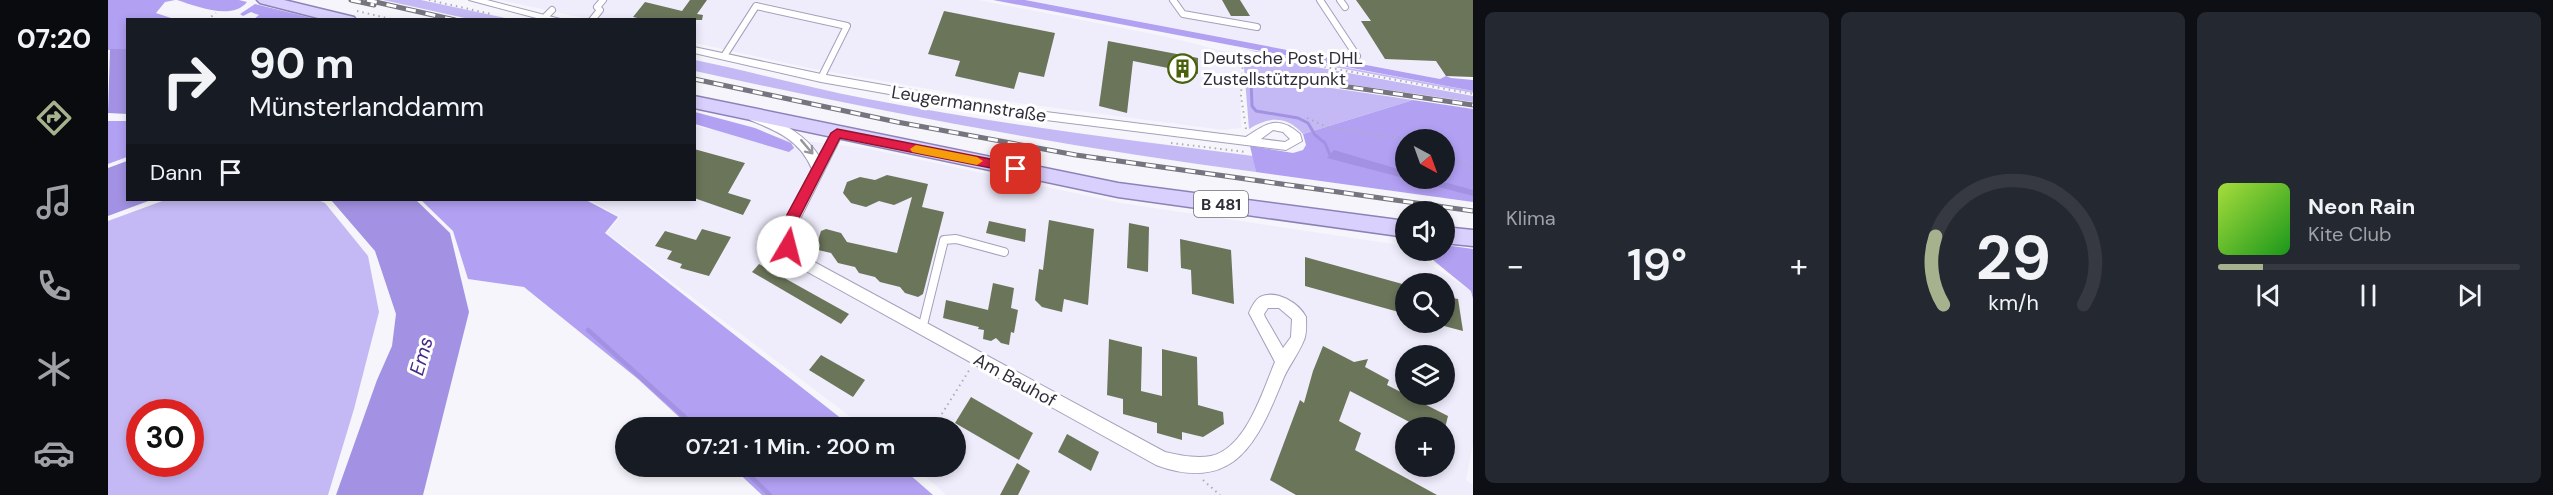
<!DOCTYPE html>
<html lang="de">
<meta charset="utf-8">
<style>
:root{--surface:#171b24;--page:#242831;--text:#f1f3f6;--muted:#9ea1a6;--line:#363941;--accent:#a6b18d}
body{margin:0;font-family:"DM Sans",sans-serif;background:var(--page);color:var(--text);height:100vh;display:flex;flex-direction:column;font-size:22px;white-space:nowrap}
*{box-sizing:border-box;margin:0}
p{font-size:20px;color:var(--muted)}
.icon{flex:none;width:33px;height:33px;fill:none;stroke:currentColor;stroke-width:2;stroke-linecap:round;stroke-linejoin:round}
.map{position:relative;flex:1;overflow:hidden}
.drawer{display:flex;flex-direction:column;gap:12px;padding:12px;background:#0d0f14;width:1080px}
.drawer>*{flex:none}
.banner{position:absolute;left:18px;top:18px;width:570px;height:183px;border-radius:0px;box-shadow:0 3px 9px #0003;background:#171b24;color:var(--text);overflow:hidden}
.needle{width:39px;rotate:139deg}
.controls{position:absolute;left:1287px;top:129px;display:grid;gap:12px}
.controls a{display:grid;place-items:center;width:60px;height:60px;border-radius:50%;background:var(--surface);box-shadow:0 3px 9px #0003;font-size:30px}
.speed{position:absolute;left:18px;top:399px;display:flex;gap:12px;font-size:30px;font-weight:700;text-align:center}
.speed>*{display:grid;place-content:center;width:78px;height:78px;border-radius:50%;background:var(--surface);box-shadow:0 3px 9px #0003;line-height:1}
.speed .limit{border:9px solid #d22;background:#fff;color:#111}
.pin{position:absolute;display:grid;place-items:center;width:51px;height:51px;color:#fff;margin:-26px;border-radius:12px;box-shadow:0 3px 9px #0006}
.me{position:absolute;width:66px;margin:-33px;rotate:8deg;stroke-linejoin:round;filter:drop-shadow(0 0 4px #0008)}
.turn{display:flex;align-items:center;gap:21px;height:126px;padding:0 24px;font-size:27px}
.turn .icon{width:78px;height:78px;stroke-width:2.5}
.turn b{display:block;font-size:42px;line-height:51px}
.then{display:flex;align-items:center;height:57px;padding:0 24px;background:#0003;gap:12px;font-size:22px}
.big{font-size:45px;font-weight:600;line-height:1.1}
.drawer .widget{flex:1;display:flex;flex-direction:column;justify-content:center;gap:9px;min-width:0;padding:0 21px;border-radius:9px;background:var(--page)}
.drawer .dial{align-items:center;gap:0}
.dial svg{height:156px;overflow:visible;fill:none;stroke:var(--line);stroke-width:7;stroke-linecap:round;text-anchor:middle}
.dial text{fill:var(--text);stroke:none}
.song{display:flex;align-items:center;gap:18px}
.cover{width:72px;height:72px;border-radius:9px;background:linear-gradient(135deg,hsl(80 70% 55%),hsl(120 70% 35%))}
.played{height:6px;border-radius:3px;background:linear-gradient(90deg,var(--accent) 15%,var(--line) 15%)}
.keys{display:flex;justify-content:space-around;direction:ltr}
.heat{display:flex;justify-content:space-between;align-items:center;font-size:33px;direction:ltr}
.drawer .tiles{flex:1;display:grid;gap:12px;grid-template-columns:repeat(3,1fr)}
.trip{position:absolute;left:507px;top:417px;width:351px;height:60px;border-radius:30px;background:var(--surface);box-shadow:0 3px 9px #0003;font-weight:600;line-height:60px;text-align:center}
main{display:flex;flex:1;min-height:0}
.tabs{display:flex;flex-direction:column;width:108px;justify-content:space-around;align-items:center;background:#090b0e;color:var(--muted)}
.tabs .icon{width:42px;height:42px}
.tabs .on{color:var(--accent)}
.tabs b{font-size:27px;color:var(--text)}
.map>svg:first-child{display:block}
.built{fill:#efedfc;fill-rule:evenodd}
.green{fill:#c4b9f4;fill-rule:evenodd}
.forest{fill:#b2a0f3;fill-rule:evenodd}
.water{fill:#a392e3}
.lines{fill:none;stroke-linecap:round;stroke-linejoin:round}
.stream-far1{stroke:#a392e3;stroke-width:3}
.stream{stroke:#a392e3;stroke-width:4.5}
.building{fill:#6b755a}
.lane-far1-casing{stroke:#a4a0bc;stroke-width:8}
.lane-casing{stroke:#a4a0bc;stroke-width:10}
.street-casing{stroke:#a4a0bc;stroke-width:2}
.primary-casing{stroke:#8d82b8;stroke-width:3}
.path{stroke:#adacb4;stroke-width:2;stroke-dasharray:1.5 4;stroke-linecap:butt}
.lane-far1{stroke:#fff;stroke-width:6}
.lane{stroke:#fff;stroke-width:8}
.street{fill:#fff;fill-rule:evenodd}
.primary{fill:#d9d0fd;fill-rule:evenodd}
.rail-casing{stroke:#76747e;stroke-width:5}
.rail{stroke:#fff;stroke-width:3;stroke-dasharray:10;stroke-linecap:butt}
.oneway{stroke:#98969c}
.route{fill:#e11d48;stroke:#92132f;stroke-width:1.5}
.slow{fill:#f59e0b}
.labels{text-anchor:middle;dominant-baseline:central;stroke-width:6;stroke-linejoin:round;paint-order:stroke}
.shield{fill:#fff;stroke:#6e6d75;stroke-width:1.5}
.shield-label{font-size:16px;font-weight:bold;fill:#302e3a}
.poi-label{font-size:18px;fill:#302e3a;stroke:#fff;text-anchor:start}
.street-label{font-size:18px;fill:#302e3a;stroke:#fff}
.water-label{font-size:20px;font-style:italic;fill:#482987;stroke:#fff}
</style>
<main>
<nav class="tabs">
<b>07:20</b>
<svg class="icon on" aria-label="directions" viewBox="0 0 24 24"><path d="M12 3l9 9-9 9-9-9zM9 14v-3h6M13 9l2 2-2 2"/></svg>
<svg class="icon" aria-label="music" viewBox="0 0 24 24"><path d="M9 18V5l10-2v13"/><circle cx="6" cy="18" r="3"/><circle cx="16" cy="16" r="3"/></svg>
<svg class="icon" aria-label="phone" viewBox="0 0 24 24"><path d="M5 4h4l2 5-3 2q2 4 5 5l2-3 5 2v4C11 20 4 13 5 4z"/></svg>
<svg class="icon" aria-label="climate" viewBox="0 0 24 24"><path d="M12 3v18M4 7l16 10M4 17L20 7"/></svg>
<svg class="icon" aria-label="car" viewBox="0 0 24 24"><path d="M5 17H2v-5l4-1 3-4h7l3 4 3 1v5h-3M9 17h6M6 11h13"/><circle cx="7" cy="17" r="2"/><circle cx="17" cy="17" r="2"/></svg>
</nav>
<div class="map">
<svg width="1365" height="495" viewBox="0 0 1365 495">
<rect width="100%" height="100%" fill="#f6f5fb"/>
<g class="built">
<polygon points="392,0 871,0 1055,36 1132,55 1133,128 1115,130 873,98 706,69 587,43 586,20 480,19"/>
<polygon points="918,0 1365,0 1365,77 1338,76 1333,79"/>
<path d="M587,127L762,149L1013,203L1292,245L1363,291L1365,300V444L1358,480L1365,485V495H838L807,467L848,466V428L756,427L499,233L512,217L482,200H586ZM1298,284H1336V322H1298ZM1298,356H1336V394H1298ZM1298,428H1336V466H1298Z"/>
</g>
<g class="green">
<polygon points="275,0 313,0 402,19 361,19"/>
<polygon points="1137,49 1365,91 1365,93 1152,53"/>
<path d="M1149,56L1365,96V102L1182,76L1183,82L1305,100L1195,134C1178,115 1160,117 1141,129L1136,67L1140,59Z"/>
<path d="M587,60C645,72 702,88 760,99C887,124 1016,139 1145,156L1148,172C959,147 773,112 587,71Z"/>
<path d="M57,200H210L217,203L260,256L271,312L246,409L220,495H0V221ZM82,412V464H32V412Z"/>
</g>
<g class="forest">
<polygon points="0,0 67,0 57,2 48,13 66,19 20,20 19,49 0,50"/>
<path d="M69,0H131L139,2C124,21 88,6 69,0Z"/>
<polygon points="885,0 917,0 1332,79 1338,76 1343,78 1365,80 1365,91"/>
<polygon points="147,4 208,19 146,19 151,15 143,12 135,16 132,14"/>
<path d="M1305,100L1365,109V202L1148,172L1142,146L1185,153L1195,150L1198,145L1195,134ZM1298,140H1336V178H1298Z"/>
<polygon points="587,112 647,128 683,143 686,148 681,152 587,124"/>
<polygon points="0,121 20,121 19,157 0,164"/>
<polygon points="313,200 478,200 510,217 497,233 744,427 582,427 530,379 416,287 360,279 345,231"/>
<polygon points="1337,245 1365,249 1365,299 1363,291 1325,260 1327,251 1336,250"/>
<polygon points="624,467 793,467 825,495 654,495"/>
</g>
<g class="water">
<polygon points="2,49 19,49 19,114 0,113"/>
<polygon points="1226,150 1297,171 1298,178 1325,179 1365,190 1365,196 1219,158"/>
<polygon points="19,161 20,200 43,200 0,216 0,168"/>
<polygon points="223,200 308,200 342,233 361,312 315,495 228,495 269,380 284,346 288,314 267,251"/>
</g>
<g class="lines">
<polyline class="stream-far1" points="1143,79 1144,106 1148,111 1190,118 1200,123 1207,135 1217,143 1222,155 1227,156"/>
<g class="stream">
<polyline points="480,330 589,428"/>
<polyline points="632,466 662,495"/>
</g>
</g>
<g class="building">
<polygon points="582,0 599,0 589,14 595,15 594,20 538,20 525,17 537,2 574,11"/>
<polygon points="1114,0 1132,0 1142,16 1123,16"/>
<polygon points="1248,0 1365,0 1365,77 1338,76 1328,61 1277,59 1253,21 1263,21"/>
<polygon points="836,11 947,33 936,77 911,72 906,89 847,76 852,61 820,54"/>
<polygon points="1000,41 1090,58 1090,74 1025,61 1019,113 991,106"/>
<polygon points="586,149 637,163 620,193 643,200 635,215 586,198"/>
<polygon points="779,175 820,184 814,207 836,212 815,294 810,297 797,293 792,287 772,282 767,277 751,273 747,267 730,263 723,253 710,250 708,247 713,231 718,229 733,233 739,242 789,253 804,197 786,205 771,201 758,207 743,203 735,193 739,182 752,177 767,180"/>
<polygon points="941,220 986,229 980,305 956,299 954,312 934,307 927,300 931,269 935,270"/>
<polygon points="881,221 918,229 917,242 878,233"/>
<polygon points="1021,223 1041,227 1040,272 1019,268"/>
<polygon points="594,229 623,237 601,276 572,268 574,264 559,259 564,251 547,246 557,231 588,240"/>
<polygon points="1072,239 1123,250 1126,304 1084,294 1083,270 1073,268"/>
<polygon points="1197,257 1298,285 1298,314 1197,286"/>
<polygon points="651,264 662,270 741,314 733,324 644,272"/>
<polygon points="885,283 906,288 903,308 910,310 906,333 903,332 901,345 893,343 888,338 883,341 875,339 876,330 870,329 871,327 835,318 838,300 880,310"/>
<polygon points="1336,296 1350,299 1355,331 1336,326"/>
<polygon points="1001,339 1034,347 1033,391 1054,396 1054,349 1089,357 1090,405 1115,412 1116,424 1095,437 1074,432 1074,440 1049,433 1049,423 1015,414 1015,399 999,395"/>
<polygon points="1215,346 1246,362 1260,359 1257,367 1281,380 1279,385 1340,416 1337,428 1313,428 1242,391 1231,421 1253,433 1247,450 1329,495 1188,495 1162,480 1192,400 1196,403 1205,371"/>
<polygon points="713,355 757,380 745,397 701,370"/>
<polygon points="863,397 925,433 911,460 847,423"/>
<polygon points="959,434 991,452 983,471 950,452"/>
<polygon points="909,463 922,471 910,495 892,495"/>
</g>
<g class="lines">
<defs>
<g id="lane-far1">
<polyline points="1065,0 1075,14 1149,27"/>
<polyline points="1212,0 1249,56"/>
<polyline points="1232,0 1237,7"/>
<polyline points="438,16 444,10"/>
<polyline points="484,20 492,10 489,7 495,0"/>
<polyline points="616,56 648,6 739,26 713,78"/>
</g>
<polyline id="lane" points="814,329 836,240 848,239 896,252"/>
<g id="street">
<polygon points="361,0 379,0 456,20 436,20"/>
<path d="M586,47L713,74L906,108L1138,137C1159,123 1170,115 1192,134L1194,141L1178,150L906,116L713,82L586,53ZM1165,130L1175,132L1182,139L1177,142L1153,139Z"/>
<path d="M646,113C672,121 696,133 711,156L725,130H733L735,133L686,231L687,245L697,257L1057,452C1072,455 1087,459 1103,456C1138,449 1155,390 1167,362L1141,313C1143,308 1147,300 1152,297C1168,289 1191,303 1198,317C1198,324 1199,333 1196,340C1191,353 1182,364 1176,377C1151,438 1129,495 1048,465L687,265L673,247L672,231L704,169C692,140 669,131 642,120L640,117ZM1160,308H1171L1184,319L1183,337L1175,348L1157,317L1156,314Z"/>
</g>
<g id="primary">
<polygon points="149,0 176,0 246,17 248,20 218,20 152,3"/>
<polygon points="586,96 1010,183 1298,221 1298,237 1010,197 586,108"/>
<polygon points="1336,227 1365,230 1365,246 1336,243"/>
</g>
</defs>
<use href="#lane-far1" class="lane-far1-casing"/>
<use href="#lane" class="lane-casing"/>
<use href="#street" class="street-casing"/>
<use href="#primary" class="primary-casing"/>
<g class="path">
<polyline points="321,0 383,14"/>
<polyline points="249,11 287,20"/>
<polyline points="99,20 108,13"/>
<polyline points="1199,118 1221,128 1311,140"/>
<polyline points="1138,129 1133,96 1135,58 1152,55 1365,94"/>
<polyline points="1063,143 1138,152"/>
<polyline points="1336,155 1365,168"/>
<polyline points="825,428 862,369"/>
<polyline points="796,477 801,466"/>
<polyline points="1095,480 1112,495"/>
</g>
<use href="#lane-far1" class="lane-far1"/>
<use href="#lane" class="lane"/>
<use href="#street" class="street"/>
<use href="#primary" class="primary"/>
<defs>
<g id="rail">
<polyline points="243,0 266,5"/>
<polyline points="259,0 347,20"/>
<polyline points="586,79 789,122 968,155 1365,211"/>
<polyline points="1186,79 1365,105"/>
</g>
</defs>
<use href="#rail" class="rail-casing"/>
<use href="#rail" class="rail"/>
</g>
<defs><path id="oneway-shaft" d="M-6 0H5M1.5-3L5.5 0L1.5 3" fill="none" stroke-width="1.6" stroke-linecap="round" stroke-linejoin="round" transform="scale(1.5)"/></defs>
<use class="oneway" href="#oneway-shaft" transform="translate(699 147) rotate(50)"/>
<path class="route" d="M729,129L908,164L914,169L908,173L732,138L688,224C685,233 689,243 685,251H675L672,231L674,224L723,133Z"/>
<polygon class="slow" points="808,145 869,157 875,161 869,165 804,152 802,149"/>
<defs>
<symbol id="building-ring" viewBox="-11 -11 22 22"><circle r="9.5" fill="#fff" stroke="#4a610c" stroke-width="1.5"/><path d="M-4-6H4V6H1V3H-1V6H-4ZM-2.5-4.3h1.7v1.8h-1.7ZM.8-4.3h1.7v1.8H.8ZM-2.5-1h1.7V.8h-1.7ZM.8-1h1.7V.8H.8Z" fill="#4a610c"/></symbol>
</defs>
<g fill-rule="evenodd">
<use href="#building-ring" x="1058" y="52" width="33" height="33"/>
</g>
<g class="labels">
<rect class="shield" x="1086" y="191" width="54" height="26" rx="4.5"/>
<g class="shield-label">
<text x="1113" y="204">B 481</text>
</g>
<g class="poi-label">
<text x="1095" y="58">Deutsche Post DHL<tspan x="1095" dy="21">Zustellstützpunkt</tspan></text>
</g>
<g class="street-label">
<text transform="translate(861 104) rotate(9)">Leugermannstraße</text>
<text transform="translate(907 380) rotate(29)">Am Bauhof</text>
</g>
<g class="water-label">
<text transform="translate(313 356) rotate(-74)">Ems</text>
</g>
</g>
</svg>
<div class="controls">
<a><svg class="needle" viewBox="-14 -14 28 28"><path d="M0-13l5 13h-10z" fill="#e53935"/><path d="M0 13l5-13h-10z" fill="#9ea1a6"/></svg></a>
<a><svg class="icon" aria-label="sound" viewBox="0 0 24 24"><path d="M4 9h4l5-4v14l-5-4H4zM17 9q2 3 0 6"/></svg></a>
<a><svg class="icon" aria-label="search" viewBox="0 0 24 24"><circle cx="10" cy="10" r="6"/><path d="M15 15l6 6"/></svg></a>
<a><svg class="icon" aria-label="layers" viewBox="0 0 24 24"><path d="M12 4l9 5-9 5-9-5zM3 14l9 5 9-5"/></svg></a>
<a>+</a>
</div>
<div class="speed"><div class="limit">30</div></div>
<div class="pin" style="left:908px;top:169px;background:#d93025"><svg class="icon" aria-label="arrive" viewBox="0 0 24 24"><path d="M6 21V4h12l-3 4 3 4H6"/></svg></div>
<svg class="me" style="left:680px;top:247px" viewBox="-20 -20 40 40"><circle r="19" fill="#fff"/><path d="M0-13L10 11 0 6-10 11z" fill="#e11d48"/></svg>
<div class="trip">07:21 · 1 Min. · 200 m</div>
<div class="banner">
<div class="turn"><svg class="icon" aria-label="right" viewBox="0 0 24 24"><path d="M7 20v-9h11M14 6l5 5-5 5"/></svg><div><b>90 m</b>Münsterlanddamm</div></div>
<div class="then">Dann<svg class="icon" aria-label="arrive" viewBox="0 0 24 24"><path d="M6 21V4h12l-3 4 3 4H6"/></svg></div>
</div>
</div>
<section class="drawer">
<div class="tiles">
<div class="widget"><p>Klima</p>
<div class="heat"><a>−</a><b class="big">19°</b><a>+</a></div>
</div>
<div class="widget dial"><svg viewBox="0 0 100 80">
<path d="M14 69A42 42 0 1 1 86 69"/>
<path d="M14 69A42 42 0 0 1 10 34" stroke="#a6b18d"/>
<text x="50" y="56" font-size="32" font-weight="700">29</text>
<text x="50" y="72" font-size="11">km/h</text>
</svg></div>
<div class="widget">
<div class="song"><i class="cover"></i><div><b>Neon Rain</b><p>Kite Club</p></div></div>
<div class="played"></div>
<div class="keys"><svg class="icon" aria-label="previous" viewBox="0 0 24 24"><path d="M18 5L8 12l10 7zM5 5v14"/></svg><svg class="icon" aria-label="pause" viewBox="0 0 24 24"><path d="M8 5v14M16 5v14"/></svg><svg class="icon" aria-label="next" viewBox="0 0 24 24"><path d="M6 5l10 7-10 7zM19 5v14"/></svg></div>
</div>
</div>
</section>
</main>
